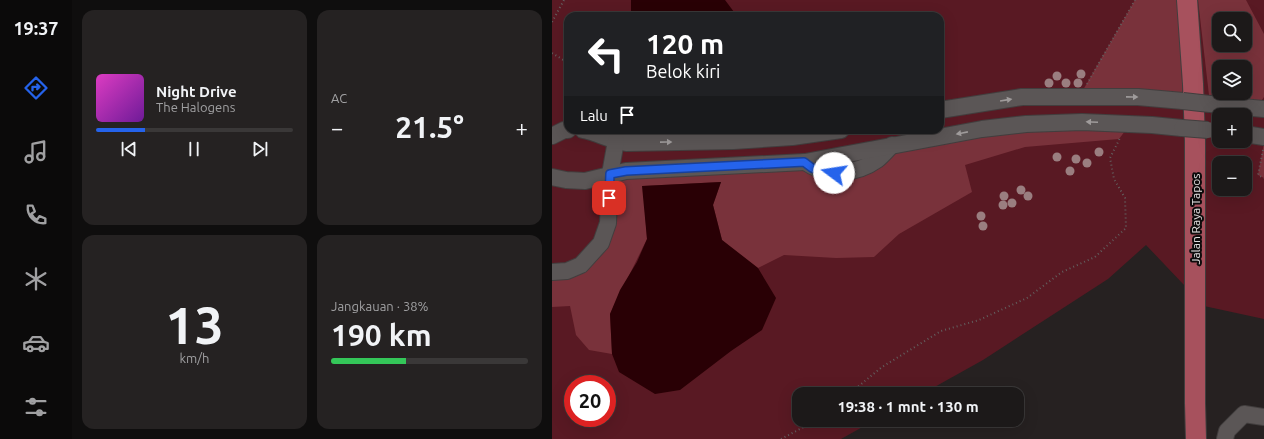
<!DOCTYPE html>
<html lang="id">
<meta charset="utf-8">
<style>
:root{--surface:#1c1919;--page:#252222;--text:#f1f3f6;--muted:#a0a0a2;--line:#3a3838;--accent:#2563eb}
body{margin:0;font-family:Ubuntu,sans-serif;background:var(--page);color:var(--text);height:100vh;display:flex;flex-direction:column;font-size:15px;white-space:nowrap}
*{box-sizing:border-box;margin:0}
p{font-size:13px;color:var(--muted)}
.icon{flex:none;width:22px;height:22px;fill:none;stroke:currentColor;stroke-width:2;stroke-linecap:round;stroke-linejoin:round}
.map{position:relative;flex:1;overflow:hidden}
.details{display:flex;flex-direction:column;gap:10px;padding:10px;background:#0f0e0e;width:480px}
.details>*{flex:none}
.guide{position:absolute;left:12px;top:12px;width:380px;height:122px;border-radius:12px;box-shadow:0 4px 16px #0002,0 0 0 1px var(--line);background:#202124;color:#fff;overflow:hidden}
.controls{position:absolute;left:660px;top:12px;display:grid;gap:8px}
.controls a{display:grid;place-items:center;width:40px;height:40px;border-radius:8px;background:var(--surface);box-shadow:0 4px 16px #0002,0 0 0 1px var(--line);font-size:20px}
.speed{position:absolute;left:12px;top:375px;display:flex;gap:8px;font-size:20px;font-weight:700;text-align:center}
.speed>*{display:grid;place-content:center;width:52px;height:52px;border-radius:50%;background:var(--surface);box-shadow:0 4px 16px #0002,0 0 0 1px var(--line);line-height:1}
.speed .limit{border:6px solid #d22;background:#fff;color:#111}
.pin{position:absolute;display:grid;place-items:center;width:34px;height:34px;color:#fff;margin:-17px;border-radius:8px;box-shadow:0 2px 6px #0006}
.me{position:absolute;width:44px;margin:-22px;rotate:284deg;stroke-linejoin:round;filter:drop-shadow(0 0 3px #0008)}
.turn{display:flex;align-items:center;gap:14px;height:84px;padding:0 16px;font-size:18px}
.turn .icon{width:52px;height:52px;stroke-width:2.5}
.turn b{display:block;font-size:28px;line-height:34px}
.then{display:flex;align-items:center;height:38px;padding:0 16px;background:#0003;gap:8px;font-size:15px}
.big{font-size:30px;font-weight:600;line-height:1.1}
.details .tile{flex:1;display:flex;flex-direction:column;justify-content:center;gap:6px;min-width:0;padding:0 14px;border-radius:12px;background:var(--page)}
.details .dial{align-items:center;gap:0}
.dial b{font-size:52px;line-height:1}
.song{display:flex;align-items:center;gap:12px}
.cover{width:48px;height:48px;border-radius:6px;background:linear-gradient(135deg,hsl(310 70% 55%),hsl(280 70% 35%))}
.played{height:4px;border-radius:2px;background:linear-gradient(90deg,var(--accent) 25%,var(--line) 25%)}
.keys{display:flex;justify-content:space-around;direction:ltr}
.heat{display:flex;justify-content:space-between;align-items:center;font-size:22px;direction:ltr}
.charge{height:6px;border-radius:3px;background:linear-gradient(90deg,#34c759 38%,var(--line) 0)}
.details .tiles{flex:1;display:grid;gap:10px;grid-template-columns:repeat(2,1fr)}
.trip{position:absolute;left:240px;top:387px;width:232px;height:40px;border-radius:12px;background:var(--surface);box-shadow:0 4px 16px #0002,0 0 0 1px var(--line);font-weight:600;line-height:40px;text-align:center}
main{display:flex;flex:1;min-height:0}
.dock{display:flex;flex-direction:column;width:72px;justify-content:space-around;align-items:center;background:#0b0a0a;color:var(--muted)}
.dock .icon{width:28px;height:28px}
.dock .on{color:var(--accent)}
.dock b{font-size:18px;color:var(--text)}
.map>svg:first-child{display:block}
.green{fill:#591923;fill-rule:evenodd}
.forest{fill:#79323b;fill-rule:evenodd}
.water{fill:#290005}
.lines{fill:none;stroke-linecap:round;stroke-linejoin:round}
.minor-casing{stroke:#423e3e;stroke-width:18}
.major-casing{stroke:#423e3e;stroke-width:22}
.path{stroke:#635e5e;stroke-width:2;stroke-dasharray:1 3;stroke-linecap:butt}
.minor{stroke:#5b5656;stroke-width:16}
.major{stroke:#a7515d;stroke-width:20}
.minor-bridge-casing{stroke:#423e3e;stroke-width:18;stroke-linecap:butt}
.minor-bridge{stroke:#5b5656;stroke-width:16}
.tree{fill:#9a7e80}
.oneway{fill:#9f9b9b}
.route-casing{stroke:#184099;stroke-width:10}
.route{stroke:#2563eb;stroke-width:7}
.labels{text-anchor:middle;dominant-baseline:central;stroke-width:4;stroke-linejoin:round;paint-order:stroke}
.street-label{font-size:12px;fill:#e3e0e0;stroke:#0d0b0b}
</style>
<main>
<nav class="dock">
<b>19:37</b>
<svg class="icon on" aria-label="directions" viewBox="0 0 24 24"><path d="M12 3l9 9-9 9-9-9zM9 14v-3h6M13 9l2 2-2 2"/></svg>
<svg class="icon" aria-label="music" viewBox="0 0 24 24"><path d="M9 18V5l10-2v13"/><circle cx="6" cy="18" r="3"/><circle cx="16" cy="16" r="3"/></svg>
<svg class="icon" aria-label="phone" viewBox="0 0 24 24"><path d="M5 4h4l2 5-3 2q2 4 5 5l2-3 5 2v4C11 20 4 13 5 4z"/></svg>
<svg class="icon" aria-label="climate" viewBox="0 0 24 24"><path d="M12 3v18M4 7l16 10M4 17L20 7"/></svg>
<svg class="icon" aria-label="car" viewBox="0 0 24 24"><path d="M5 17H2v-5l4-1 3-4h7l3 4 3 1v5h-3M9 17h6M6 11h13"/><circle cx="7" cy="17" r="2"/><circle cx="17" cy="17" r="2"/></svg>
<svg class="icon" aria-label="filters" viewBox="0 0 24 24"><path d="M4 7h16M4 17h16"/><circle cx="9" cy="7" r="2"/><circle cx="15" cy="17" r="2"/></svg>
</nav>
<section class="details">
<div class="tiles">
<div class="tile">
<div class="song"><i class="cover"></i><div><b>Night Drive</b><p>The Halogens</p></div></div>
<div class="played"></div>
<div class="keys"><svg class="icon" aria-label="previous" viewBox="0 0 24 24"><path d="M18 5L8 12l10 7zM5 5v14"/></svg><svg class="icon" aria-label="pause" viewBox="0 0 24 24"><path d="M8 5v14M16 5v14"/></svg><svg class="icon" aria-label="next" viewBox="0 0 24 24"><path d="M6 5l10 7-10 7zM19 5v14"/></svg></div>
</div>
<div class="tile"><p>AC</p>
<div class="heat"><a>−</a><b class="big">21.5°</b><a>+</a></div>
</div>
<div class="tile dial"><b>13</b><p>km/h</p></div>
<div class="tile"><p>Jangkauan · 38%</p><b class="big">190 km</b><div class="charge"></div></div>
</div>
</section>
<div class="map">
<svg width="712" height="439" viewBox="0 0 712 439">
<rect width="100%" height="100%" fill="#262121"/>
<path class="green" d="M0,0H712V319L652,306L594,245L556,279L431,360L370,394H247V420H323L289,439H0ZM16,16H388V130H16ZM667,19H693V45H667ZM667,67H693V93H667ZM667,115H693V141H667ZM667,163H693V189H667ZM21,384H55V418H21Z"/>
<g class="forest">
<polygon points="583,0 626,0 631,101 527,97"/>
<path d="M646,0H694L712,34V97L705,107L658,104ZM667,19H693V45H667ZM667,67H693V93H667Z"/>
<polygon points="579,123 567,139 473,147 413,165 420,192 347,234 322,257 284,258 232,255 206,268 170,240 161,205 169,182 91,186 95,239 58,314 60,354 37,350 24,335 18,306 0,307 0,272 15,271 49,243 58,174 186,165 381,138"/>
<polygon points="712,143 712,178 706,175"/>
</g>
<g class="water">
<polygon points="79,0 173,0 185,16 79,16"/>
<polygon points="169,182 161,205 170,240 206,268 224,298 210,330 179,351 128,390 103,394 67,372 60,354 58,314 68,290 85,262 95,239 90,186"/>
</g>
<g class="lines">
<defs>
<g id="minor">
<polyline points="658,104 712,109"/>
<polyline points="388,110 470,97 586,97 631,101"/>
<path d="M31,130C46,133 60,141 75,143L181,141L240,137L289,130"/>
<polyline points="693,134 712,137"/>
<polyline points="0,136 12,130 16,130"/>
<path d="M253,162C274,177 304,175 325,160C330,156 335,150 340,145"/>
<polyline points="0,177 14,180 33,181 74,171 253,162 430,129 474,124 530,122 600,125 630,128"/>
<polyline points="0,272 15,271 29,265 49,243 56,223 58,174 64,141"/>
<polyline points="673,439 675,431 692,414 712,417"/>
</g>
<polyline id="major" points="635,0 641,84 643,141 643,403 644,439"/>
</defs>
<use href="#minor" class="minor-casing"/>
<use href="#major" class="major-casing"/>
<g class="path">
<polyline points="0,22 12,0"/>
<polyline points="0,53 13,61 15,99 16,100"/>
<polyline points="535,84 583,0"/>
<polyline points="711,150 706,175 712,178"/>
<polyline points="297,394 330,367 389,331 427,320 475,298 510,272 543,257 574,228 573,198 562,179 558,158 568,138"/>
<polyline points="229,439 265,420"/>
</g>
<use href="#minor" class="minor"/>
<use href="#major" class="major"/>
<defs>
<g id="minor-bridge">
<polyline points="631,101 658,104"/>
<polyline points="630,128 656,130"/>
</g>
</defs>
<use href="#minor-bridge" class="minor-bridge-casing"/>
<use href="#minor-bridge" class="minor-bridge"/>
</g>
<g class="tree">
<circle cx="529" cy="74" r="4.5"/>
<circle cx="505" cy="76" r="4.5"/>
<circle cx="497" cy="83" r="4.5"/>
<circle cx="514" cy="83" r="4.5"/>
<circle cx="526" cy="83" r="4.5"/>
<circle cx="547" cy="152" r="4.5"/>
<circle cx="505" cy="157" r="4.5"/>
<circle cx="524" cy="159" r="4.5"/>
<circle cx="535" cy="163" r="4.5"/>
<circle cx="518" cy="171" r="4.5"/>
<circle cx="469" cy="190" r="4.5"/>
<circle cx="452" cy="196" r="4.5"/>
<circle cx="476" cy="196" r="4.5"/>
<circle cx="460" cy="203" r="4.5"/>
<circle cx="451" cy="205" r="4.5"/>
<circle cx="429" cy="216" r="4.5"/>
<circle cx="431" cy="226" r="4.5"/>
</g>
<defs><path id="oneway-solid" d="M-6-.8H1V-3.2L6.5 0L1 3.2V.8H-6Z"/></defs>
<g class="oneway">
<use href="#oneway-solid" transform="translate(580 97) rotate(1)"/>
<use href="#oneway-solid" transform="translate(454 100) rotate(-9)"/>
<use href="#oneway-solid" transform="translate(540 122) rotate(-178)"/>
<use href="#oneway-solid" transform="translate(410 133) rotate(169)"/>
<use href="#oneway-solid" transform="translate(114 142) rotate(-1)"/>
</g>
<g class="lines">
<defs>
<polyline id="route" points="57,198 58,174 74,171 252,162 260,168 282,173"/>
</defs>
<use href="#route" class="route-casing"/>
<use href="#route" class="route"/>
</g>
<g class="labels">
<g class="street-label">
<text transform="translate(643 219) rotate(-90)">Jalan Raya Tapos</text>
</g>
</g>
</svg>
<div class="controls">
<a><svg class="icon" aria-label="search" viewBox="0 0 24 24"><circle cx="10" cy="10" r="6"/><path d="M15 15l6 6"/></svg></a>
<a><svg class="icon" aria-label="layers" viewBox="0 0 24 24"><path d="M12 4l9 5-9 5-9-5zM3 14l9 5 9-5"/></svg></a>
<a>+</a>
<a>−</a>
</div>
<div class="speed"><div class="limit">20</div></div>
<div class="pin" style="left:57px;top:198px;background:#d93025"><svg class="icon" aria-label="arrive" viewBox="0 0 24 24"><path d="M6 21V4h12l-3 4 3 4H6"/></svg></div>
<svg class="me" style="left:282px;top:173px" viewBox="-20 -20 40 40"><circle r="19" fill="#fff"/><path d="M0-13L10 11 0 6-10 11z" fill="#2563eb"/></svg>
<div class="trip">19:38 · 1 mnt · 130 m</div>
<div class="guide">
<div class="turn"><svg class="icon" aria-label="left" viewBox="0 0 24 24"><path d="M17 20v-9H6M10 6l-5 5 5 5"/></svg><div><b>120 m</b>Belok kiri</div></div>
<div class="then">Lalu<svg class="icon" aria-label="arrive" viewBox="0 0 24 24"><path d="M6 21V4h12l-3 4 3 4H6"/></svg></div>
</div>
</div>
</main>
